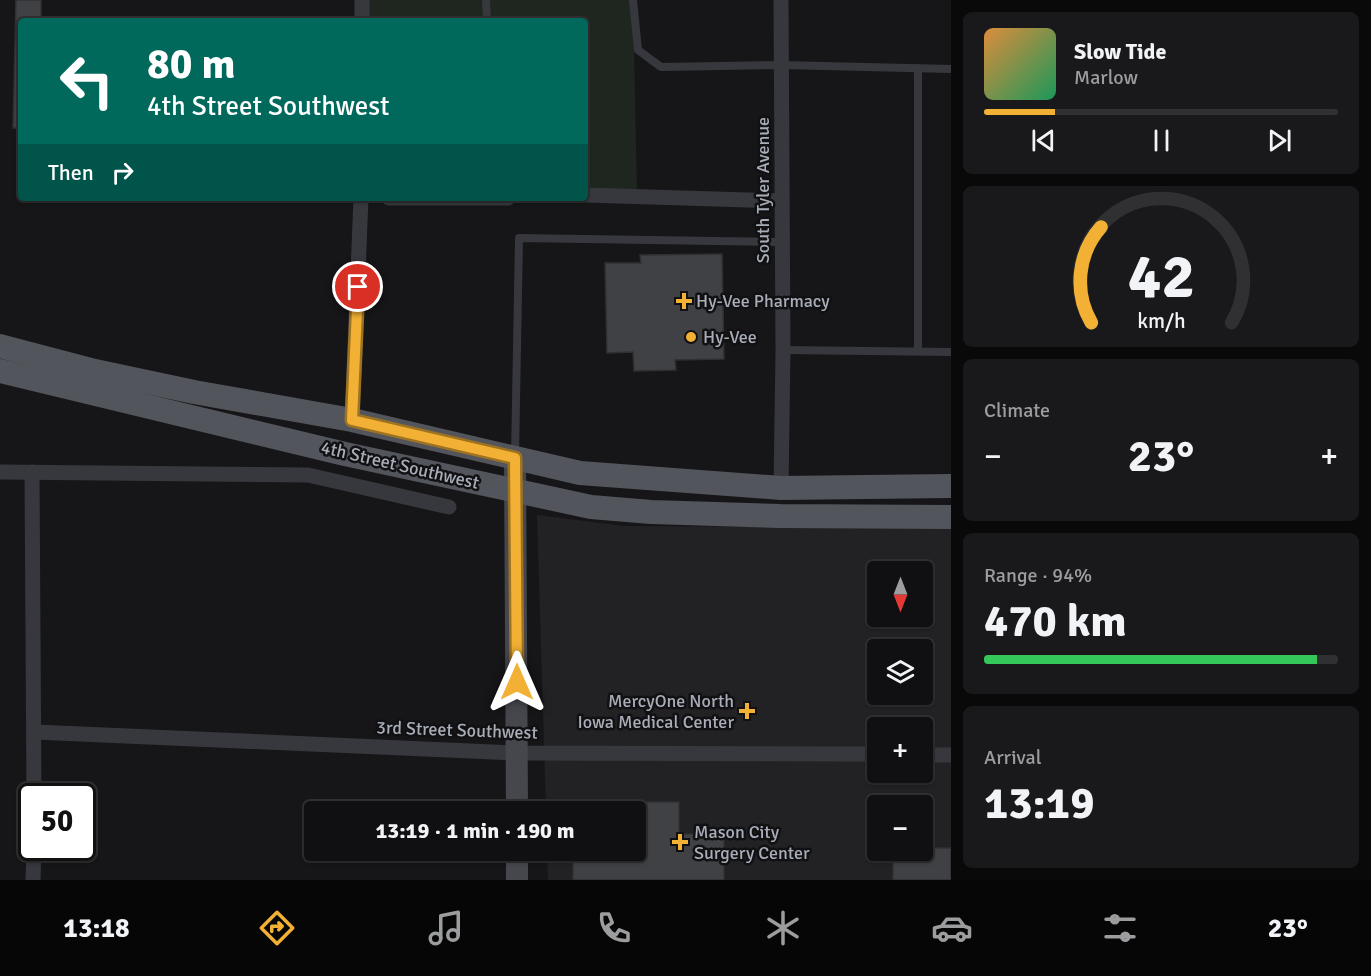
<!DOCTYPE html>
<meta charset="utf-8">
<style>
:root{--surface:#101012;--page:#19191b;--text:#f1f3f6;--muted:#9c9d9f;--line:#303032;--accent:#f2b134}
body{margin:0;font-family:Signika,sans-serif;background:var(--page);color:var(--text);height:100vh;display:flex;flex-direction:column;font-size:22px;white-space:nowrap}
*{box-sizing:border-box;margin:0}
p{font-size:20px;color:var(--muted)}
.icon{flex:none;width:33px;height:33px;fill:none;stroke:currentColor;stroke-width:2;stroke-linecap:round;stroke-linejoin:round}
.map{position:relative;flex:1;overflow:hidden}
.details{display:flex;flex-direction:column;gap:12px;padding:12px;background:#09090a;width:420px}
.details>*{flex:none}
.guide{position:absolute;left:18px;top:18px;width:570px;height:183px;border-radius:6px;box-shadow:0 2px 4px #0004,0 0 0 2px var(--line);background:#00695c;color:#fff;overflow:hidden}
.needle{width:39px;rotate:180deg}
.controls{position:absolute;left:867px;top:561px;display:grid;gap:12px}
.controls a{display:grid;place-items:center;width:66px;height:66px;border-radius:6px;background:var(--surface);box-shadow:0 2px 4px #0004,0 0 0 2px var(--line);font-size:30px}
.speed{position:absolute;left:18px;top:783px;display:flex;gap:12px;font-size:30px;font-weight:700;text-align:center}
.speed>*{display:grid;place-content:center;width:78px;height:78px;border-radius:50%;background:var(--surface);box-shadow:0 2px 4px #0004,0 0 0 2px var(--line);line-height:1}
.speed .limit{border:3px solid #111;border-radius:9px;background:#fff;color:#111}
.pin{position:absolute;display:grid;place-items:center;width:51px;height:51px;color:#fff;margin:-26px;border:3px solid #fff;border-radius:50%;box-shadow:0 2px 6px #0007}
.me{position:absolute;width:66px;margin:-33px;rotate:0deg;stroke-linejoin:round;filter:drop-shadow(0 0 4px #0008)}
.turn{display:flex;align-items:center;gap:21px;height:126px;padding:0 30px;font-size:27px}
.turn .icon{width:78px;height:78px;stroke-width:2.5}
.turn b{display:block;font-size:42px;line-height:51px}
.then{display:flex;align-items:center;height:57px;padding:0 30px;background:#0003;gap:12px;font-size:22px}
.big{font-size:45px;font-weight:700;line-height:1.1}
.details .card{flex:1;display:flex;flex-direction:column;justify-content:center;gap:9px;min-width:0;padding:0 21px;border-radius:9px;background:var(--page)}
.details .dial{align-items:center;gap:0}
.dial svg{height:156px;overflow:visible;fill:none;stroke:var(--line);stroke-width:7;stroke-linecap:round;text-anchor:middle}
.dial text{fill:var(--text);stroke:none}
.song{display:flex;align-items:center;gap:18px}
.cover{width:72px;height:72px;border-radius:9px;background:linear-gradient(135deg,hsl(30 70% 55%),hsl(150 70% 35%))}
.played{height:6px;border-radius:3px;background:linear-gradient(90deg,var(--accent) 20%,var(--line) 20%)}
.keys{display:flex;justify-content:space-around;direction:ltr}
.heat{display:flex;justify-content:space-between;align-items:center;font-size:33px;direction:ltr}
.charge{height:9px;border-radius:4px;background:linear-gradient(90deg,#34c759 94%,var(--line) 0)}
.trip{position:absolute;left:304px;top:801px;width:342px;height:60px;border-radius:6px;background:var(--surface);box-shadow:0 2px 4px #0004,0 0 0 2px var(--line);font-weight:700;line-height:60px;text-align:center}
.tabs{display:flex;height:96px;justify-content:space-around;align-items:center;background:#060607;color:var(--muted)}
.tabs .icon{width:42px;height:42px}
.tabs .active{color:var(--accent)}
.tabs b{font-size:27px;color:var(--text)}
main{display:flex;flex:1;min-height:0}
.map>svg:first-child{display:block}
.built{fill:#222225;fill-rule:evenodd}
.green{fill:#1e261f}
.building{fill:#404145;stroke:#303034;stroke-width:1.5}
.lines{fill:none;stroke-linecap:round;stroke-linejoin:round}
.lane{stroke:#37383d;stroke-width:8}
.street{stroke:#37383d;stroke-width:15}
.secondary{stroke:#45474d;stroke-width:22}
.primary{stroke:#53555c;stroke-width:24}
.route-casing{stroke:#9d7322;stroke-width:15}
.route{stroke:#f2b134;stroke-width:10}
.poi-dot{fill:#f2b134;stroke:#111113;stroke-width:2}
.labels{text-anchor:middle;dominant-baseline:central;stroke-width:5;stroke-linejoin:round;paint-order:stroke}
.street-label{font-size:18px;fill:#a8adb8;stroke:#111113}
.poi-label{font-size:18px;fill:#a8adb8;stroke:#111113;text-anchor:start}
</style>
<main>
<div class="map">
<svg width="951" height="880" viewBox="0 0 951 880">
<rect width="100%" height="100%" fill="#161618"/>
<path class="built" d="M537,515L624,526L951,528V880H548L547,851L636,850V812L546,811ZM878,572H922V616H878ZM878,650H922V694H878ZM878,728H922V772H878ZM878,806H922V850H878Z"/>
<polygon class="green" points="362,0 633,0 637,196 585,195 585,21 362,21"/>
<g class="building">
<polygon points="16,0 41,0 41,21 21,21 21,128 13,128"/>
<polygon points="722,254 724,359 675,360 676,370 634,371 633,352 607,353 605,263 641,263 640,255"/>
<polygon points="642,802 679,802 679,834 724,834 724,880 573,880 573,850 636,850 636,816 642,816"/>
<polygon points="922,848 951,848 951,880 893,880 893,850 922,850"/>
</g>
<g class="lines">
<g class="lane">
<polyline points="486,0 487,21"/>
<polyline points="633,0 638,50 661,67 781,65 951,69"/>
<polyline points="918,68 918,351"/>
<polyline points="783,350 951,352"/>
<polyline points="515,456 519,238 782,242"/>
</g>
<g class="street">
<polyline points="362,0 362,21"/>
<polyline points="585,195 782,201"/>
<polyline points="389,198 508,198"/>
<polyline points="352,420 361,198"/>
<polyline points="0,472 308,475 449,507"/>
<polyline points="32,472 34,796"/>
<polyline points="781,488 783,350 781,0"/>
<polyline points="35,732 517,753 878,754"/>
<polyline points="922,755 951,755"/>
<polyline points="33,880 34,848"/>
</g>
<g class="secondary">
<polyline points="515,457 517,812"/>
<polyline points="517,880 517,850"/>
</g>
<g class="primary">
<polyline points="0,346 95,371 194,392 352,420 580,473 781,488 951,486"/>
<polyline points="0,371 345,454 591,507 651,512 780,516 951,517"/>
</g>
</g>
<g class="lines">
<defs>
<polyline id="route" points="358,287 352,420 515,458 517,682"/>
</defs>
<use href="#route" class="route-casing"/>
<use href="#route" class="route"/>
</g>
<g class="poi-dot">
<path d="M681 292h6v6h6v6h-6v6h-6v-6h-6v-6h6z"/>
<circle cx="691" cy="337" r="6"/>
<path d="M744 702h6v6h6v6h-6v6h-6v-6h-6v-6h6z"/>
<path d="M677 833h6v6h6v6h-6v6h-6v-6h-6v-6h6z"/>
</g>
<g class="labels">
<g class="street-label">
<text transform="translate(763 190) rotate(-90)">South Tyler Avenue</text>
<text transform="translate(400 465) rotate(13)">4th Street Southwest</text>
<text transform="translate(457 730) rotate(2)">3rd Street Southwest</text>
</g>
<g class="poi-label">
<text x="696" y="301">Hy-Vee Pharmacy</text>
<text x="703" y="337">Hy-Vee</text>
<text x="734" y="701" text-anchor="end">MercyOne North<tspan x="734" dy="21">Iowa Medical Center</tspan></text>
<text x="694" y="832">Mason City<tspan x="694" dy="21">Surgery Center</tspan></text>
</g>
</g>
</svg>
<div class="controls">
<a><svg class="needle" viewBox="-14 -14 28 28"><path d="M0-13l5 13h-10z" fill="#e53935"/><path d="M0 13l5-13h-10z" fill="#9c9d9f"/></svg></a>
<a><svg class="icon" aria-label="layers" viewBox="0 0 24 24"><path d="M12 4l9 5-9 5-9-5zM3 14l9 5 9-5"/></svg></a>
<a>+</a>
<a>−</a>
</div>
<div class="speed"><div class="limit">50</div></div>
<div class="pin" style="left:358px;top:287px;background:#d93025"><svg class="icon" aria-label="arrive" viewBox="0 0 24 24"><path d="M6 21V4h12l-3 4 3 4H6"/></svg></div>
<svg class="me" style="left:517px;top:682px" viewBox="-20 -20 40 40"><path d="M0-17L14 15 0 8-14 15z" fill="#f2b134" stroke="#fff" stroke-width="4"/></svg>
<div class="trip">13:19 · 1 min · 190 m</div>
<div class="guide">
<div class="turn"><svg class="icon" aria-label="left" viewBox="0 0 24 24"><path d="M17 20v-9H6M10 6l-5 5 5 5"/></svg><div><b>80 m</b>4th Street Southwest</div></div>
<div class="then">Then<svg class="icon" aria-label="right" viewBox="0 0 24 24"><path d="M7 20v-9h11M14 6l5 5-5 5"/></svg></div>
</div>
</div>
<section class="details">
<div class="card">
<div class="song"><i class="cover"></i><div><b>Slow Tide</b><p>Marlow</p></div></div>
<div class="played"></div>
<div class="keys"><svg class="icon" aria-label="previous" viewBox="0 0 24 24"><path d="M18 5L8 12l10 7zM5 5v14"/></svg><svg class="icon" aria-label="pause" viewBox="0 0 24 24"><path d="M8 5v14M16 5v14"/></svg><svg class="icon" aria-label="next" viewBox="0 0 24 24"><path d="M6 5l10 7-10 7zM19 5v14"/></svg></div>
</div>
<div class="card dial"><svg viewBox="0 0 100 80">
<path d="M14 69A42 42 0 1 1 86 69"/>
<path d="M14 69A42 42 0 0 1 19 20" stroke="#f2b134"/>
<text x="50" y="56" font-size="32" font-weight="700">42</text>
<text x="50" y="72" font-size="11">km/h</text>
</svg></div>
<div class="card"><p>Climate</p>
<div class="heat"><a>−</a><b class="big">23°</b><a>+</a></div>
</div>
<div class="card"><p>Range · 94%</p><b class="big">470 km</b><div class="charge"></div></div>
<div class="card"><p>Arrival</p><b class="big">13:19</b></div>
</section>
</main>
<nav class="tabs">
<b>13:18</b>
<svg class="icon active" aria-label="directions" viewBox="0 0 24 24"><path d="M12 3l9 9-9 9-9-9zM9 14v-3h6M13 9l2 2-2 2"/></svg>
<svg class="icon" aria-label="music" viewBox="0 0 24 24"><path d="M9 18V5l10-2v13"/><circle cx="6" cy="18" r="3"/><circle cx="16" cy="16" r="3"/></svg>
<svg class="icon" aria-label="phone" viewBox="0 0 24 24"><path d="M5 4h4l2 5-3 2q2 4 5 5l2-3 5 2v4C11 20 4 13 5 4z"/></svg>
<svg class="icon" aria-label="climate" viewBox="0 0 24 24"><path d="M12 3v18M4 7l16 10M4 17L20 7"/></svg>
<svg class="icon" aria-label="car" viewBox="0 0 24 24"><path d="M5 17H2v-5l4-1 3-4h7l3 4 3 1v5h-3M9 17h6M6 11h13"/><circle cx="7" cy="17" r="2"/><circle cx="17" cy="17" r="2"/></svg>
<svg class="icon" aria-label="filters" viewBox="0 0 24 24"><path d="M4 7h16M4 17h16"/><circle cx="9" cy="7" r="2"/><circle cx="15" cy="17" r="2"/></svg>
<b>23°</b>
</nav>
